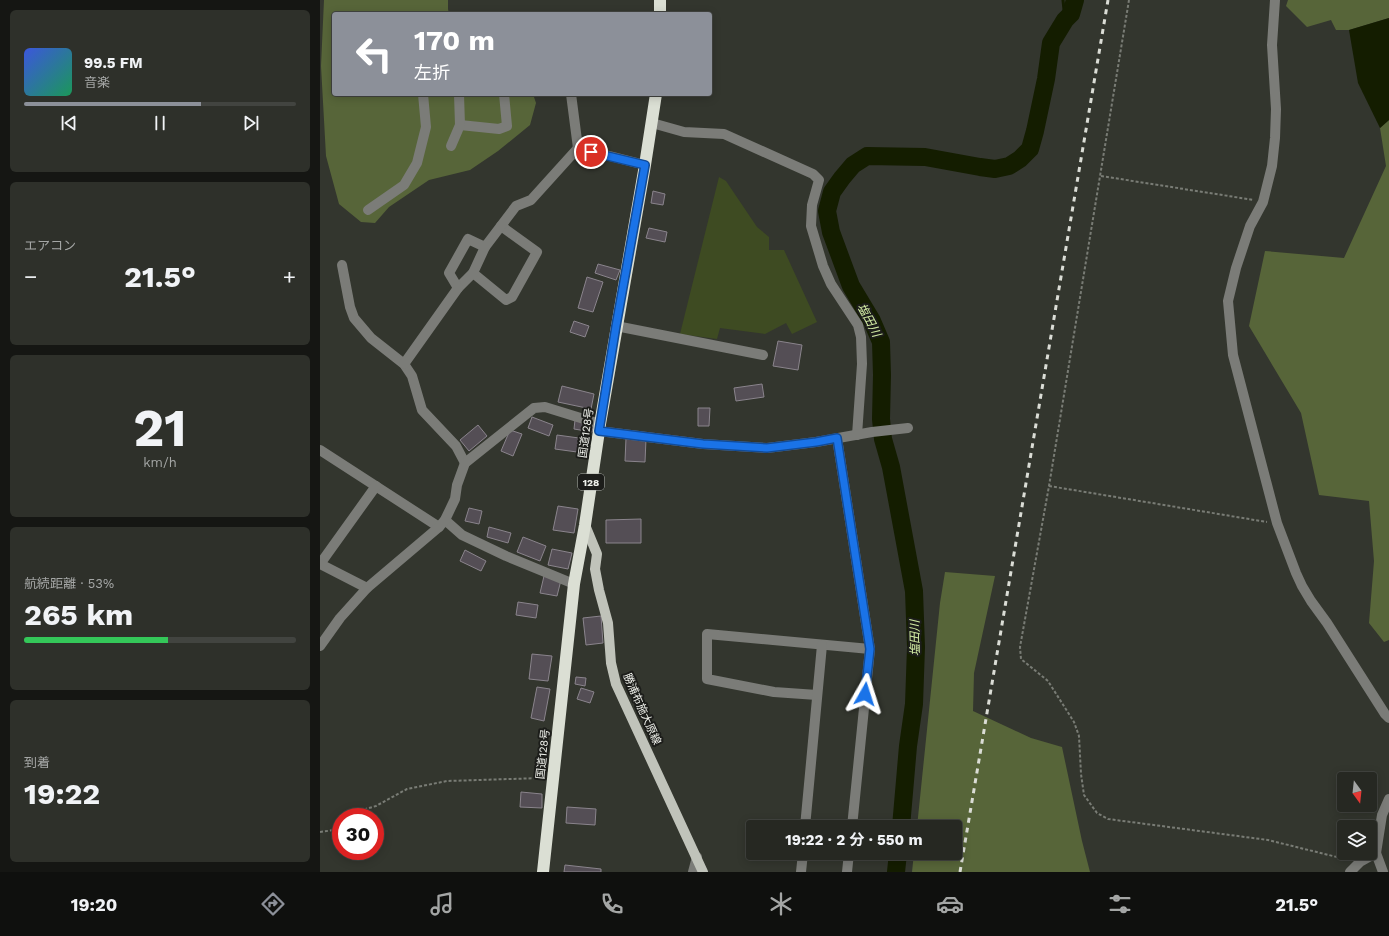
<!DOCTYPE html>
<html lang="ja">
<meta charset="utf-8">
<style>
:root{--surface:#262822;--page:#2e302a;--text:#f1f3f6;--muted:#a4a6a5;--line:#424440;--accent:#8c9099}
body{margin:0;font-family:"Work Sans","Noto Sans JP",sans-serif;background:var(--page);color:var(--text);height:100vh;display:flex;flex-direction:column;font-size:15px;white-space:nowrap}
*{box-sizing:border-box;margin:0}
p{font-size:13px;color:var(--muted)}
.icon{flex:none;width:22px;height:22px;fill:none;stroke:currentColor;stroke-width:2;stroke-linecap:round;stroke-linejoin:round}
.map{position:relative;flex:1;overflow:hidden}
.side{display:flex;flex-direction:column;gap:10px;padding:10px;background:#151613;width:320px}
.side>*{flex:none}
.guide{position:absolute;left:12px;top:12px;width:380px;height:84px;border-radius:4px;box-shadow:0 2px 10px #0003,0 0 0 1px var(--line);background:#8c9099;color:#fff;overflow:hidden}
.needle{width:26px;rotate:165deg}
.buttons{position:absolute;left:1017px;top:772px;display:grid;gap:8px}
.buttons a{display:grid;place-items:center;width:40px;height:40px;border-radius:4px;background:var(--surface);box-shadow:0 2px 10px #0003,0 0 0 1px var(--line);font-size:20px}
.speed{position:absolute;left:12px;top:808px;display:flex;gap:8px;font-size:20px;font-weight:700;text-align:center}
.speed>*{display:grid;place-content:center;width:52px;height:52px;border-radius:50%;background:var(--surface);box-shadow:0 2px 10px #0003,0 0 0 1px var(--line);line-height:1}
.speed .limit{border:6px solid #d22;background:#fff;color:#111}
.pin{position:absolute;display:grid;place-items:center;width:34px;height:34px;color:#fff;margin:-17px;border:2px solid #fff;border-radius:50%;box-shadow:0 1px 4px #0007}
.me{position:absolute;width:44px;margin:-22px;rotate:6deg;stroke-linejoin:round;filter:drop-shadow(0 0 3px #0008)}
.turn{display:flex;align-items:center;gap:14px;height:84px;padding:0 16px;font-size:18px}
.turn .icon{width:52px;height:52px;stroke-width:2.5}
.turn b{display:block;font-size:28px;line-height:34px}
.big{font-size:30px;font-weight:700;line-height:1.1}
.side .tile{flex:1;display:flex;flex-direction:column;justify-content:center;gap:6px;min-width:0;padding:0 14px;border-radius:6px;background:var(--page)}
.side .dial{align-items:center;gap:0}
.dial b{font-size:52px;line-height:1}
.song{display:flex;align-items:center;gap:12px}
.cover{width:48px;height:48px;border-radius:6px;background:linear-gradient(135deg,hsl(230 70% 55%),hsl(150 70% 35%))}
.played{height:4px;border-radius:2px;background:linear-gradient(90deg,var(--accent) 65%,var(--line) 65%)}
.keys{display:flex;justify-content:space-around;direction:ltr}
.heat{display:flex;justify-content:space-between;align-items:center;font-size:22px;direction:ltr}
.charge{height:6px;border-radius:3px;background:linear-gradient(90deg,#34c759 53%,var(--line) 0)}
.trip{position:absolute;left:426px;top:820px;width:216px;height:40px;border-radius:4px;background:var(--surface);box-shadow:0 2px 10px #0003,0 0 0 1px var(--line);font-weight:700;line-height:40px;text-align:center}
.tab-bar{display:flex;height:64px;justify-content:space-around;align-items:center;background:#0f100e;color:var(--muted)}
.tab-bar .icon{width:28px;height:28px}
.tab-bar .selected{color:var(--accent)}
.tab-bar b{font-size:18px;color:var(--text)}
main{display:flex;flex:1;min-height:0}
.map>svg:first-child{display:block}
.green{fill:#3e4b22}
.forest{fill:#576539}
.water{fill:#141d00}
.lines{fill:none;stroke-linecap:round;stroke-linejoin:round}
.stream{stroke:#141d00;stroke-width:3}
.river{stroke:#141d00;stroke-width:18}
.building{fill:#544e55;stroke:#8a848c}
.path{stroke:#797c75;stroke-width:2;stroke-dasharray:3 2;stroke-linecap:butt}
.minor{stroke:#7b7c78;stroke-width:10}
.major{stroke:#c0c3ba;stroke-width:10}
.highway{stroke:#dbdfd4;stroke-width:12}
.rail{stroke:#dbddd6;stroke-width:3;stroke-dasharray:5 5;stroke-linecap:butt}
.route-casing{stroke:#114b97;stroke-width:10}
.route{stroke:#1a73e8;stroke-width:7}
.labels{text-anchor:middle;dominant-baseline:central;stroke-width:4;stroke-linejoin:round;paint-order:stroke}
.shield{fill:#1c1d1a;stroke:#b0b2ad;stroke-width:1}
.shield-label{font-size:10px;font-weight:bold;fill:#f0f2ec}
.street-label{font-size:11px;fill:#f0f2ec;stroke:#1c1d1a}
.water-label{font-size:12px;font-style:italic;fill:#d4eda5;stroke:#1c1d1a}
</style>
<main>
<section class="side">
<div class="tile">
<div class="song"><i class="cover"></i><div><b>99.5 FM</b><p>音楽</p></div></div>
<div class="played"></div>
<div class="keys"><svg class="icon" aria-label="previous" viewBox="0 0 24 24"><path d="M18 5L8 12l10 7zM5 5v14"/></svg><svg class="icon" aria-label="pause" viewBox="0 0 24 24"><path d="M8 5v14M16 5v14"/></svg><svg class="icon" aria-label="next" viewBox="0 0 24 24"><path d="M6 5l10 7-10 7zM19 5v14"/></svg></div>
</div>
<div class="tile"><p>エアコン</p>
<div class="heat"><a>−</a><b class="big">21.5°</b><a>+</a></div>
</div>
<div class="tile dial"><b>21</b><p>km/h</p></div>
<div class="tile"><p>航続距離 · 53%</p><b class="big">265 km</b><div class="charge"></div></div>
<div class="tile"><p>到着</p><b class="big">19:22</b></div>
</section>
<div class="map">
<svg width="1069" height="872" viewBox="0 0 1069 872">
<rect width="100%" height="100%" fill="#33362e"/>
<polygon class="green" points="399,177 406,181 437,227 449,237 449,250 464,250 497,322 472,334 466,323 445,334 400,328 397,339 360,334"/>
<g class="forest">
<polygon points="4,0 128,0 128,9 129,14 14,14 14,94 213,94 216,103 210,125 178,151 150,170 109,180 69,207 55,223 41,222 19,204 6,156 1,66"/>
<polygon points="968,0 1069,0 1069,18 1029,30 1016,30 1011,20 987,27 966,6"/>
<polygon points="1069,120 1069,640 1064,642 1049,623 1054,561 1049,501 999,495 981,413 929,326 945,251 1024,258 1066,166 1060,128"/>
<polygon points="625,572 675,576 654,673 653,711 711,738 742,747 762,841 770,872 592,872 594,853 635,853 635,827 597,827 620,603"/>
</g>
<polygon class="water" points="1069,18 1069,120 1060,128 1038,83 1029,30"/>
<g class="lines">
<polyline class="stream" points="743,0 745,20"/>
<g class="river">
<polyline points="581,827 588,746 594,704 596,647 594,591 571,467 563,439 561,419 562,375 561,342 552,321 531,286 511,232 507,211 512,192 522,178 533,165 547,156 605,157 660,167 675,169 689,166 700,159 710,149 715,131 726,79 731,43 745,20 751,14 755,0"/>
<polyline points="576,872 578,853"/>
</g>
</g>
<g class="building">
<polygon points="333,191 345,194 343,205 331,203"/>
<polygon points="329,228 347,232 345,242 326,238"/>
<polygon points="278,264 300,270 296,280 275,273"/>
<polygon points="267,277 283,282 273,312 258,308"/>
<polygon points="254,321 269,326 265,337 250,332"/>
<polygon points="458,341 482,345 478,370 453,366"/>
<polygon points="442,384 444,397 416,401 414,388"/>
<polygon points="242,386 274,394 271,409 238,402"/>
<polygon points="378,408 390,408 389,426 378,426"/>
<polygon points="212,417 233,425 229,436 208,428"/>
<polygon points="255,420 274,423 272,432 254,429"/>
<polygon points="158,425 167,436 149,451 140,440"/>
<polygon points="190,430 202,434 193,456 181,451"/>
<polygon points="237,435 259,438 257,452 235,449"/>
<polygon points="306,438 326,439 325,462 305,461"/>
<polygon points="238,506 258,509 254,533 233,530"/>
<polygon points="149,508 162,511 159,524 145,521"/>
<polygon points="321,519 321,543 286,543 286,520"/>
<polygon points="169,527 191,533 188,543 167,537"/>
<polygon points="203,537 226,546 220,561 197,552"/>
<polygon points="232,549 252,553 248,569 228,565"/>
<polygon points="145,550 166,561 161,571 140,561"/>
<polygon points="224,576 241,580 237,596 220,593"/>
<polygon points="198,602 218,605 216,618 196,615"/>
<polygon points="281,616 283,643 266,645 263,618"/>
<polygon points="212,654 232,656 228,681 209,679"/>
<polygon points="256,677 266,678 265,686 255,684"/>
<polygon points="217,687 230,689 224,721 211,718"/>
<polygon points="261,688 274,692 270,703 257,699"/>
<polygon points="201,792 222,794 222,808 200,807"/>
<polygon points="247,807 276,809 275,825 246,823"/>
<polygon points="245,865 281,869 281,872 244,872"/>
</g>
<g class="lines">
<g class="path">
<polyline points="809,0 729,486 700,647 701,659 728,681 754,722 759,736 761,774 764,795 777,813 788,819 948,840 1029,860"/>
<polyline points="781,176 934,200"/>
<polyline points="729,486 947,522"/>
<polyline points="27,817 28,814 56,806 87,789 127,781 222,778"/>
<polyline points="0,832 21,829"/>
</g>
<g class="minor">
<polyline points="955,0 952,45 956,109 955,138 952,166 943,202 930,226 916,268 908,301 913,355 957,523 976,573 982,586 991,601 1007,623 1065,714 1069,718"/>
<polyline points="251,94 258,148"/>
<polyline points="332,123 364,132 404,134 493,174 499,180 492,205 491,226 503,266 511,284 538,325 541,337 542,364 537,435"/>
<polyline points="140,125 179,129 187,126 184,94"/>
<polyline points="131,146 140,125 139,94"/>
<polyline points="48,210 84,185 97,163 106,127 103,94"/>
<polyline points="22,265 30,307 34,318 51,338 84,364 92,376 102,410 136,446 145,463"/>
<polyline points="153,273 186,300 192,297 217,252 181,226"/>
<polyline points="138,288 153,273 165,247"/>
<polyline points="296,326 443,355"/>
<polyline points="84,364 138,288 129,273 148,239 165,247 196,206 211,200 258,148 325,165"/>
<polyline points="279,431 383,444 447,448 496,442 552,432 588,428"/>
<polyline points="517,438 550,649 532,827"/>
<polyline points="0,450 119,527"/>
<polyline points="125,520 142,535 186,556 254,584"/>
<polyline points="0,564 56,486"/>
<polyline points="0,564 47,588"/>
<polyline points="0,646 20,618 47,588 119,527 125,520 135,499 137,485 145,463 214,408 225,407 280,424"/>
<polyline points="497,695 454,692 387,679 387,634 550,649"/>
<polyline points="485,827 502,645"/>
<polyline points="1056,853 1063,872"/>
<polyline points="373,872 377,857"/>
<polyline points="481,872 483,853"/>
<polyline points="527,872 529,853"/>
<polyline points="1030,872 1040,862 1056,853 1062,815 1069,799"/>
</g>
<polyline class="major" points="265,525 277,554 275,569 279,590 288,623 291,663 296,684 383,872"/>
<g class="highway">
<polyline points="340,0 340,14"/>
<polyline points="223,872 254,584 265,525 280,424 325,165 336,94"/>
</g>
<polyline class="rail" points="640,872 788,0"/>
</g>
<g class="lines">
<defs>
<polyline id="route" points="271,152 325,165 296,326 279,431 383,444 447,448 496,442 517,438 550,649 545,694"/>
</defs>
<use href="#route" class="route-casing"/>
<use href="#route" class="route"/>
</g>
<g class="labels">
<rect class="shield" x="258" y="474" width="26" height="16" rx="3"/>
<g class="shield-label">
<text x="271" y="482">128</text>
</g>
<g class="street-label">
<text transform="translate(266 433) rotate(-82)">国道128号</text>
<text transform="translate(322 709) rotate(66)">勝浦布施大原線</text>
<text transform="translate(223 754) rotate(-84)">国道128号</text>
</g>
<g class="water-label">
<text transform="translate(549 320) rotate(62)">塩田川</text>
<text transform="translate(595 638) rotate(-91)">塩田川</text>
</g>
</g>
</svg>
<div class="buttons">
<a><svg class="needle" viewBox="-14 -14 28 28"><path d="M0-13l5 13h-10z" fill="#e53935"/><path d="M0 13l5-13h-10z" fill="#a4a6a5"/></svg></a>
<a><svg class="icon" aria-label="layers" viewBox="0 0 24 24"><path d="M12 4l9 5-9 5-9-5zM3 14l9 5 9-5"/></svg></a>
</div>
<div class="speed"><div class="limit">30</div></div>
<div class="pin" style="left:271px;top:152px;background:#d93025"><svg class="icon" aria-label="arrive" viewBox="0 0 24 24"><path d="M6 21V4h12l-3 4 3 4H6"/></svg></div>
<svg class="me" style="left:545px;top:694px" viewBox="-20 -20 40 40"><path d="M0-17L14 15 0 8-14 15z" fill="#1a73e8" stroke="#fff" stroke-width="4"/></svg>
<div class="trip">19:22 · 2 分 · 550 m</div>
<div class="guide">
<div class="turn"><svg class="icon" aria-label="left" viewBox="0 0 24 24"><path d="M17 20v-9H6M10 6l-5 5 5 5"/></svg><div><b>170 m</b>左折</div></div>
</div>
</div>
</main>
<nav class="tab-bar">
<b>19:20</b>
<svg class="icon selected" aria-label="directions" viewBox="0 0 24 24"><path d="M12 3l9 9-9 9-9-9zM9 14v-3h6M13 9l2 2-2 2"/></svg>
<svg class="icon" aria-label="music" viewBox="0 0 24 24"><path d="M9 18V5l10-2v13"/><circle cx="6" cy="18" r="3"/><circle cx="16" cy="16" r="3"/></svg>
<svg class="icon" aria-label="phone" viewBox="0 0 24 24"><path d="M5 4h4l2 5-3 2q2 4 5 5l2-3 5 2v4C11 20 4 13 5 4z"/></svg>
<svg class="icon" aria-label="climate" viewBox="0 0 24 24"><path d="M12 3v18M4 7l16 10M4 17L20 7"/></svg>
<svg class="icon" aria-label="car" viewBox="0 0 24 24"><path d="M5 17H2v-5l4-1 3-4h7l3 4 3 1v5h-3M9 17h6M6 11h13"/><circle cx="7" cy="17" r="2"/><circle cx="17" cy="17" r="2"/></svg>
<svg class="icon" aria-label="filters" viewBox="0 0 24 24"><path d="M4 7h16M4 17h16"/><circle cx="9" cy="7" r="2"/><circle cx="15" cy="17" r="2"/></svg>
<b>21.5°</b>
</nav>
